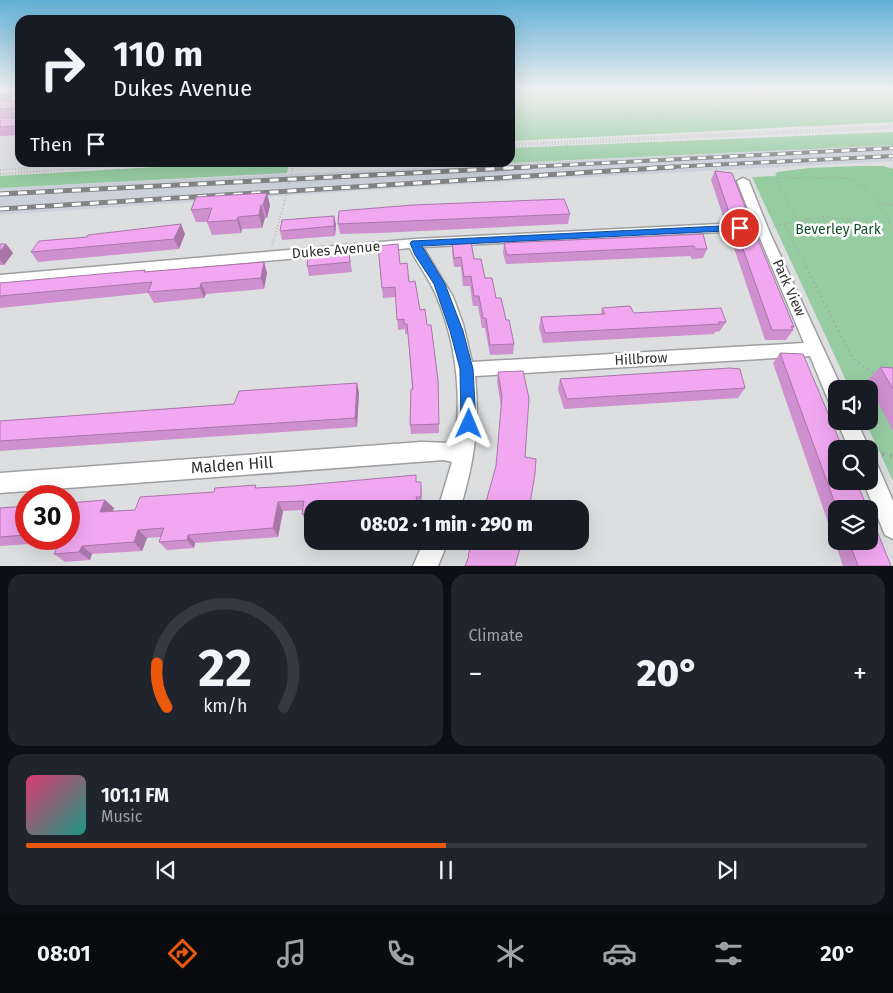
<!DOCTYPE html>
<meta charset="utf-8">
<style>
:root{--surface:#171b24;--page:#20242c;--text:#f1f3f6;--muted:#9ea1a6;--line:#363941;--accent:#ea580c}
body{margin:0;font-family:"Fira Sans",sans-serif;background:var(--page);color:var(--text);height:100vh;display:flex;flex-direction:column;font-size:19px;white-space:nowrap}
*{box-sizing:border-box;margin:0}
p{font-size:16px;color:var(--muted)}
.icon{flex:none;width:28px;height:28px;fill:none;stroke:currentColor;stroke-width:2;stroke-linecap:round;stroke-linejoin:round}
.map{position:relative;height:566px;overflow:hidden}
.panel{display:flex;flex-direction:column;gap:8px;padding:8px;background:#0d0f14;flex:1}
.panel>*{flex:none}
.guide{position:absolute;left:15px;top:15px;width:500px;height:152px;border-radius:15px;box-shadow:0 5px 20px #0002;background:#171b24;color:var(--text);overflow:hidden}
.controls{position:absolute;left:828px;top:380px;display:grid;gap:10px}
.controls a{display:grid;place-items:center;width:50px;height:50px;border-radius:10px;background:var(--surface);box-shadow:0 5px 20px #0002;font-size:25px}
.speed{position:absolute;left:15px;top:485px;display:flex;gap:10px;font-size:25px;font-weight:700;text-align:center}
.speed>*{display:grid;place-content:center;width:65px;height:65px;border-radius:50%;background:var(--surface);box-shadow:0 5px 20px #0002;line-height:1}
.speed .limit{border:8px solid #d22;background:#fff;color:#111}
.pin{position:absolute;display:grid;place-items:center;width:42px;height:42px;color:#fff;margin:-21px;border:2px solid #fff;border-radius:50%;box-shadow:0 1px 5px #0007}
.me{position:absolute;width:55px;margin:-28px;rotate:1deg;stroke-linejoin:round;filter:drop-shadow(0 0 4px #0008)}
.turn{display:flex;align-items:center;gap:18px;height:105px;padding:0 15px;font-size:22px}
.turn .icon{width:65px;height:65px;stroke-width:2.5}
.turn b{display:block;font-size:35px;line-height:42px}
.then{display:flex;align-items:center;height:48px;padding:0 15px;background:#0003;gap:10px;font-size:19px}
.big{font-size:38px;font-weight:800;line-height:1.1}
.panel .widget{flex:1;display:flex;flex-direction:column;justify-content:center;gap:8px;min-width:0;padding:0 18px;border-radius:15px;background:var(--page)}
.panel .dial{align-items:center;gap:0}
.dial svg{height:130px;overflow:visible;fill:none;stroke:var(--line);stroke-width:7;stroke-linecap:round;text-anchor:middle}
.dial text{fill:var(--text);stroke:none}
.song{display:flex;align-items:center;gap:15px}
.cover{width:60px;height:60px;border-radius:8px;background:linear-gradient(135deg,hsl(340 70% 55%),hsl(170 70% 35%))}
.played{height:5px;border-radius:2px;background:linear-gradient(90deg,var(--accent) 50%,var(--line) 50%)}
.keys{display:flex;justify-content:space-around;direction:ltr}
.heat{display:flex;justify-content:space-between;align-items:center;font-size:28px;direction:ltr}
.panel .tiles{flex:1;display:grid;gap:8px;grid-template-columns:1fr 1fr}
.widget:last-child{grid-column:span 2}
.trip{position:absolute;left:304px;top:500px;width:285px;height:50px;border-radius:15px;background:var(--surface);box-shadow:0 5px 20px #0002;font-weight:800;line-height:50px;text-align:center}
.tabs{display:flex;height:80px;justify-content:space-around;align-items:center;background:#090b0e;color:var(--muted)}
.tabs .icon{width:35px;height:35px}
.tabs .selected{color:var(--accent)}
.tabs b{font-size:22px;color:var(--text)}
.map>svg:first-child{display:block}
.built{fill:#cdd1da}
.green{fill:#97cca3}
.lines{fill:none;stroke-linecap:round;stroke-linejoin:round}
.minor-casing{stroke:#9e9fa1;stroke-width:3}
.path-far2{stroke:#a1a1a3;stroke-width:2;stroke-dasharray:0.5 2.5;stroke-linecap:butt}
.path-far1{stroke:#a1a1a3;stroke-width:2.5;stroke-dasharray:1 4.5;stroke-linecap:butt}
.path{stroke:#a1a1a3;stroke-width:4;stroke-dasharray:2 5.5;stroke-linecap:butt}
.minor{fill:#fff;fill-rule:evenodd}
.rail-far1-casing{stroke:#838485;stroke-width:4}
.rail-casing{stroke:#838485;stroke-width:5}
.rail-far1{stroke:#fff;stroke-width:2.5;stroke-dasharray:8;stroke-linecap:butt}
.rail{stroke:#fff;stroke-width:3;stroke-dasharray:9;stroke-linecap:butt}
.path-bridge{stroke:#a1a1a3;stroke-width:2;stroke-dasharray:0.5 2.5;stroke-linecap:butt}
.wall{fill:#cf90cf}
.shaded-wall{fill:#a976a9}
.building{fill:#f1a8f1;stroke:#a976a9}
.route{fill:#1a73e8;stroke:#114b97}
.labels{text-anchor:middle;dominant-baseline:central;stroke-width:5;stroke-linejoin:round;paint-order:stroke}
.park-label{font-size:14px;fill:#12532a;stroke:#fff}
.street-label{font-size:14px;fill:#303031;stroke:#fff}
.near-street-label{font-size:16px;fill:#303031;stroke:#fff}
</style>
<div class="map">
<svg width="893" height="566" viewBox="0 0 893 566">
<rect width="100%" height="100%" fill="#dddee0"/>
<polygon class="built" points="893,145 893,161 459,184 0,215 0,188"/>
<g class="green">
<polygon points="510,90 893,90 893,122 510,141"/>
<polygon points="893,132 893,145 445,166 454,163 510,162 510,148"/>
<polygon points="225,163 289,163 287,173 0,188 0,176"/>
<polygon points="857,166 884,166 893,169 893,481 865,421 869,421 869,389 850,389 752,177 777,176 775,175 777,172 809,168"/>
</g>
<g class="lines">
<defs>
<g id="minor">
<path d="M743,178L749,181L769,231L842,389H836V404L829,402L810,356L475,376C480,424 474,463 460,509H438L452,462L444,460L0,493V473L421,442L455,443C462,394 456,341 436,295C429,278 417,264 410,248L0,285V275L415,239L740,223L754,225L737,181ZM740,231L759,236L804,343L472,362L463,324L453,297L423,247Z"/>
<polygon points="837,421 857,421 869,449 869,450 849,449"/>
<polygon points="869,461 877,464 893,501 893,539 885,535 863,481 869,481"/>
<polygon points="424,541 448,541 438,566 413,566"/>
</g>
</defs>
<use href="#minor" class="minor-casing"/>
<g class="path-far2">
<polyline points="718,90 720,92"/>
<polyline points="886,93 893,93"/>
<polyline points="615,113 657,117 731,110"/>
<polyline points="544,143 547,149 568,148 566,143"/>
<polyline points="510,144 893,126"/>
<polyline points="510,146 893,128"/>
<polyline points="294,162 306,162"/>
<polyline points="0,170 113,162"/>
<polyline points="0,174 173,162"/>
<polyline points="823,217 888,223 890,222 878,206 881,204 893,205"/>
<polyline points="798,222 776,178 849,178 859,183 881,204"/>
<polyline points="785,225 807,268"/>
<polyline points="773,226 823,217 822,214"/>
<polyline points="272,246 284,204"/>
</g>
<polyline class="path-far1" points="806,267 853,359 876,375"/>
<polyline class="path" points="875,453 893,456"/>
<use href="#minor" class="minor"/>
<defs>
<g id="rail-far1">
<polyline points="506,168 893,148"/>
<polyline points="649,168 893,156"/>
</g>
<g id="rail">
<polyline points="0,194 530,167"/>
<polyline points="0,209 674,167"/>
</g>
</defs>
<use href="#rail-far1" class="rail-far1-casing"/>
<use href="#rail" class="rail-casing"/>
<use href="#rail-far1" class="rail-far1"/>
<use href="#rail" class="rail"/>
<polyline class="path-bridge" points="284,204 294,163"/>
</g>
<g class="wall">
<polygon points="0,90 20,90 20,92 5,101 20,101 20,135 0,136 0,118 17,117 17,116 0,117"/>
<polygon points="715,171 747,212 743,221 725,222 711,180"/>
<polygon points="270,205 267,218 265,218 262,228 242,229 241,233 212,235 207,222 196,222 191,210"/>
<polygon points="570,214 568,224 380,233 340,234 338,224"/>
<polygon points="334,216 336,225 335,236 282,240 280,231"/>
<polygon points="734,224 794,327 792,329 793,330 786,340 765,340 729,233"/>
<polygon points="185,234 179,249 38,262 31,252"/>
<polygon points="703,234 707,249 703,258 692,259 690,256 506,264 503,253 504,243"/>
<polygon points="452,242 474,259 496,298 506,320 514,344 513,354 490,355 485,328 482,328 478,306 473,306 470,286 463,286 461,267 454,267 452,252"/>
<polygon points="0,244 6,244 13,253 4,265 0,265"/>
<polygon points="378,246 400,264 409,282 427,325 438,380 439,433 411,434 410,425 412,389 408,334 405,334 405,329 398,330 396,297 383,298"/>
<polygon points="349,252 352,272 309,276 307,266"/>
<polygon points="264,262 267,273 264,289 206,294 204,298 154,303 148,293 0,308 0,283"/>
<polygon points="602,308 634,313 726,322 720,331 715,332 714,334 543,343 539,327 541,317 601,314"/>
<polygon points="780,353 868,509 836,509 836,541 869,541 891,566 843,566 773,363"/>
<polygon points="880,367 893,368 893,431 867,381"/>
<polygon points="523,371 501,406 497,382 498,372"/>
<polygon points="560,379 745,388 738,398 564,409 558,389"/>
<polygon points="357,383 359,393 357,427 0,451 0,421 234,404"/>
<polygon points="421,482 422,505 417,506 417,509 312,509 312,522 306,522 302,514 303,510 283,511 278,537 195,543 194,548 167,550 159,542 161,537 147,538 142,551 92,554 90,560 65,562 54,554 60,542 0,546 0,508 26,506 26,539 69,539 105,500 114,508 113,511 135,510 257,488"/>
</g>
<g class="shaded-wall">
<polygon points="5,90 20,90 20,92 0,104 0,94"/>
<polygon points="267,193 270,205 267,218 263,205"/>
<polygon points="261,205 265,218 262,228 259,215"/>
<polygon points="334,216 336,225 335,236 334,226"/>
<polygon points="238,217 242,229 241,233 237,220"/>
<polygon points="181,224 185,234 179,249 174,239"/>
<polygon points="6,244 13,253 4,265 0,260 0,251"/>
<polygon points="264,262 267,273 264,289 261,278"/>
<polygon points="201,283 206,294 204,298 200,288"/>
<polygon points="357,383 359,393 357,427 355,418"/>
<polygon points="105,500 114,508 109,521 100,512"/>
<polygon points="278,502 283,511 278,537 273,528"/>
<polygon points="138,530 147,538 142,551 134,542"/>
<polygon points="188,535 195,543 194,548 187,540"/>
<polygon points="82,546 92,554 90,560 79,552"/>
</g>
<g class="building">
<polygon points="0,90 5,90 0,94"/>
<polygon points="0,101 20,101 20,126 0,127 0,118 17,117 17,110 15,108 0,109"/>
<polygon points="715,171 732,173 747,212 729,212"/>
<polygon points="267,193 263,205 261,205 259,215 238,217 237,220 207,222 212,208 191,210 196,197"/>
<polygon points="564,199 570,214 338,224 339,211 413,205"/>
<polygon points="334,216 334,226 280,231 282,220"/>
<polygon points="181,224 174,239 31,252 39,241 87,237 88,235"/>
<polygon points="734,224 752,225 794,327 791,326 793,330 772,330"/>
<polygon points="703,234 707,249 696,249 694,246 507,255 504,243"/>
<polygon points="452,242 471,242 474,259 481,259 485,278 492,278 496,298 501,298 506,320 509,320 514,344 490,345 486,318 483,318 479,296 474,296 471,276 464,277 461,257 454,258"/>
<polygon points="0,244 6,244 0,251"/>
<polygon points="398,244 400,264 407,263 409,282 415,281 420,310 425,309 427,325 431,325 438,380 439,424 410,425 411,389 413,389 407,324 404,324 404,319 397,320 395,287 382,288 378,246"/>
<polygon points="349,252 350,262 307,266 308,256"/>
<polygon points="264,262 261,278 201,283 200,288 148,292 152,282 0,296 0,283 145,270 144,272"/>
<polygon points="630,306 634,313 721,308 726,322 718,322 720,324 545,333 541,317 605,314 602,308"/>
<polygon points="780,353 803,354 843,449 836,449 836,481 856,481 868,509 837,509"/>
<polygon points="880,367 893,368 893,389"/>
<polygon points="730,368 740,369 745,388 567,399 560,379"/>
<polygon points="523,371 529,398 525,457 536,459 535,474 529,509 484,509 496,466 502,396 498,372"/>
<polygon points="357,383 355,418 0,441 0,421 234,404 239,391"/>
<polygon points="416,475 416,482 421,482 421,497 416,497 417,502 354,509 312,509 312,513 302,514 304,501 278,502 273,528 188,535 187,540 159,542 164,528 138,530 134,542 82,546 79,552 54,554 61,539 69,539 69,503 105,500 100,512 135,510 140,497 214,492 215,488 256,485 255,488 294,486"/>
<polygon points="26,506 26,535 0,537 0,508"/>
<polygon points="869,511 891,566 858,566 849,541 869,541"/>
<polygon points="473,541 522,541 515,566 465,566 469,556 468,555"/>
</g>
<linearGradient id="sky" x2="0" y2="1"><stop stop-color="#62b0d6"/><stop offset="0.53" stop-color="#f0f0f1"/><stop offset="1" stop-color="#f0f0f1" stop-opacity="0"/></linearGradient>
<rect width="893" height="170" fill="url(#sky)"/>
<polygon class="route" points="740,225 745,228 744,230 422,246 445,284 463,331 473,369 476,424 474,429 469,430 463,429 461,424 460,369 450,331 434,284 415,255 410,243 412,241"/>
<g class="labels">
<g class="park-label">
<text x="838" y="229">Beverley Park</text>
</g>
<g class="street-label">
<text transform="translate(336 250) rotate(-5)">Dukes Avenue</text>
<text transform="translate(789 288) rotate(66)">Park View</text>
<text transform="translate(641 359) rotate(-3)">Hillbrow</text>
</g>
<g class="near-street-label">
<text transform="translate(232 465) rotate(-4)">Malden Hill</text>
</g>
</g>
</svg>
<div class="controls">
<a><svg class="icon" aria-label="sound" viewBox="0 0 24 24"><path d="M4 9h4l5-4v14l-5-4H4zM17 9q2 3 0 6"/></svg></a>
<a><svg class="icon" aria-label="search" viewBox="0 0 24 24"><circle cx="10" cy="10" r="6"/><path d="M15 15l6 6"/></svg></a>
<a><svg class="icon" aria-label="layers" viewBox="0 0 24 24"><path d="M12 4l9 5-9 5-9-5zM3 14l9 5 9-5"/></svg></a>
</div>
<div class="speed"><div class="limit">30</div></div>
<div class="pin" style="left:740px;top:228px;background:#d93025"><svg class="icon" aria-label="arrive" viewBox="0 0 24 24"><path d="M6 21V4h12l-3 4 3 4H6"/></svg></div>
<svg class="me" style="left:469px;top:424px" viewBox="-20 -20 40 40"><path d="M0-17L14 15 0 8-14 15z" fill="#1a73e8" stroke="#fff" stroke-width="4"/></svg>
<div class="trip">08:02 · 1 min · 290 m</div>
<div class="guide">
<div class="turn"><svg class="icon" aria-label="right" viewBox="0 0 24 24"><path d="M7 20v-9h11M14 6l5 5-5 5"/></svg><div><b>110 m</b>Dukes Avenue</div></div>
<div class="then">Then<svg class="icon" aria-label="arrive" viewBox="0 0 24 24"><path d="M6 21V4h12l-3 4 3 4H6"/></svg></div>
</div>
</div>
<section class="panel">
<div class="tiles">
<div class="widget dial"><svg viewBox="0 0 100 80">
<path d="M14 69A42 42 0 1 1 86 69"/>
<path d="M14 69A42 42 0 0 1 8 42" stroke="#ea580c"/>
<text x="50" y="56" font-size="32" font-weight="700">22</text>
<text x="50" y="72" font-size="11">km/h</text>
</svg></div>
<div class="widget"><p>Climate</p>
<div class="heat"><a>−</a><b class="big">20°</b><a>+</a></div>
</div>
<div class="widget">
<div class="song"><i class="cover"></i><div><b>101.1 FM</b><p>Music</p></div></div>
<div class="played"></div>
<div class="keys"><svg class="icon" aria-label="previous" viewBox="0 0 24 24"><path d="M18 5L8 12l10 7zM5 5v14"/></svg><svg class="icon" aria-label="pause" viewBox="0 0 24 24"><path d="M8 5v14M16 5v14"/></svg><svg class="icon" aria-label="next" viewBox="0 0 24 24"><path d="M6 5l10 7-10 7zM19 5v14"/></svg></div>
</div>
</div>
</section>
<nav class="tabs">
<b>08:01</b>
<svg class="icon selected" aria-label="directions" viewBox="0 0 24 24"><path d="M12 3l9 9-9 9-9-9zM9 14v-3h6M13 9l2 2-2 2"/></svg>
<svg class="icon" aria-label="music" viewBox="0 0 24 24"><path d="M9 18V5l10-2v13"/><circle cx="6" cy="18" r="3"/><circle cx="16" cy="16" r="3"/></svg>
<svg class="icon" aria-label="phone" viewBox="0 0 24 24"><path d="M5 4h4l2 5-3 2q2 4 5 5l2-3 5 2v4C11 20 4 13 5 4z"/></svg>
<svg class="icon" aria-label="climate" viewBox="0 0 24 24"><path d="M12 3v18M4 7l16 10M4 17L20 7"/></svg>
<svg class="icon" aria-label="car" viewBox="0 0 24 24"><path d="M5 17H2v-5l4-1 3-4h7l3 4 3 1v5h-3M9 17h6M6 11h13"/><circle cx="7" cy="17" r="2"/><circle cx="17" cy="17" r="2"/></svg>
<svg class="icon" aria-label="filters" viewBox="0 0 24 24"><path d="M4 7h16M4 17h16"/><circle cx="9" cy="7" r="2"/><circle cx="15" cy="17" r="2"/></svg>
<b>20°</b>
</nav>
